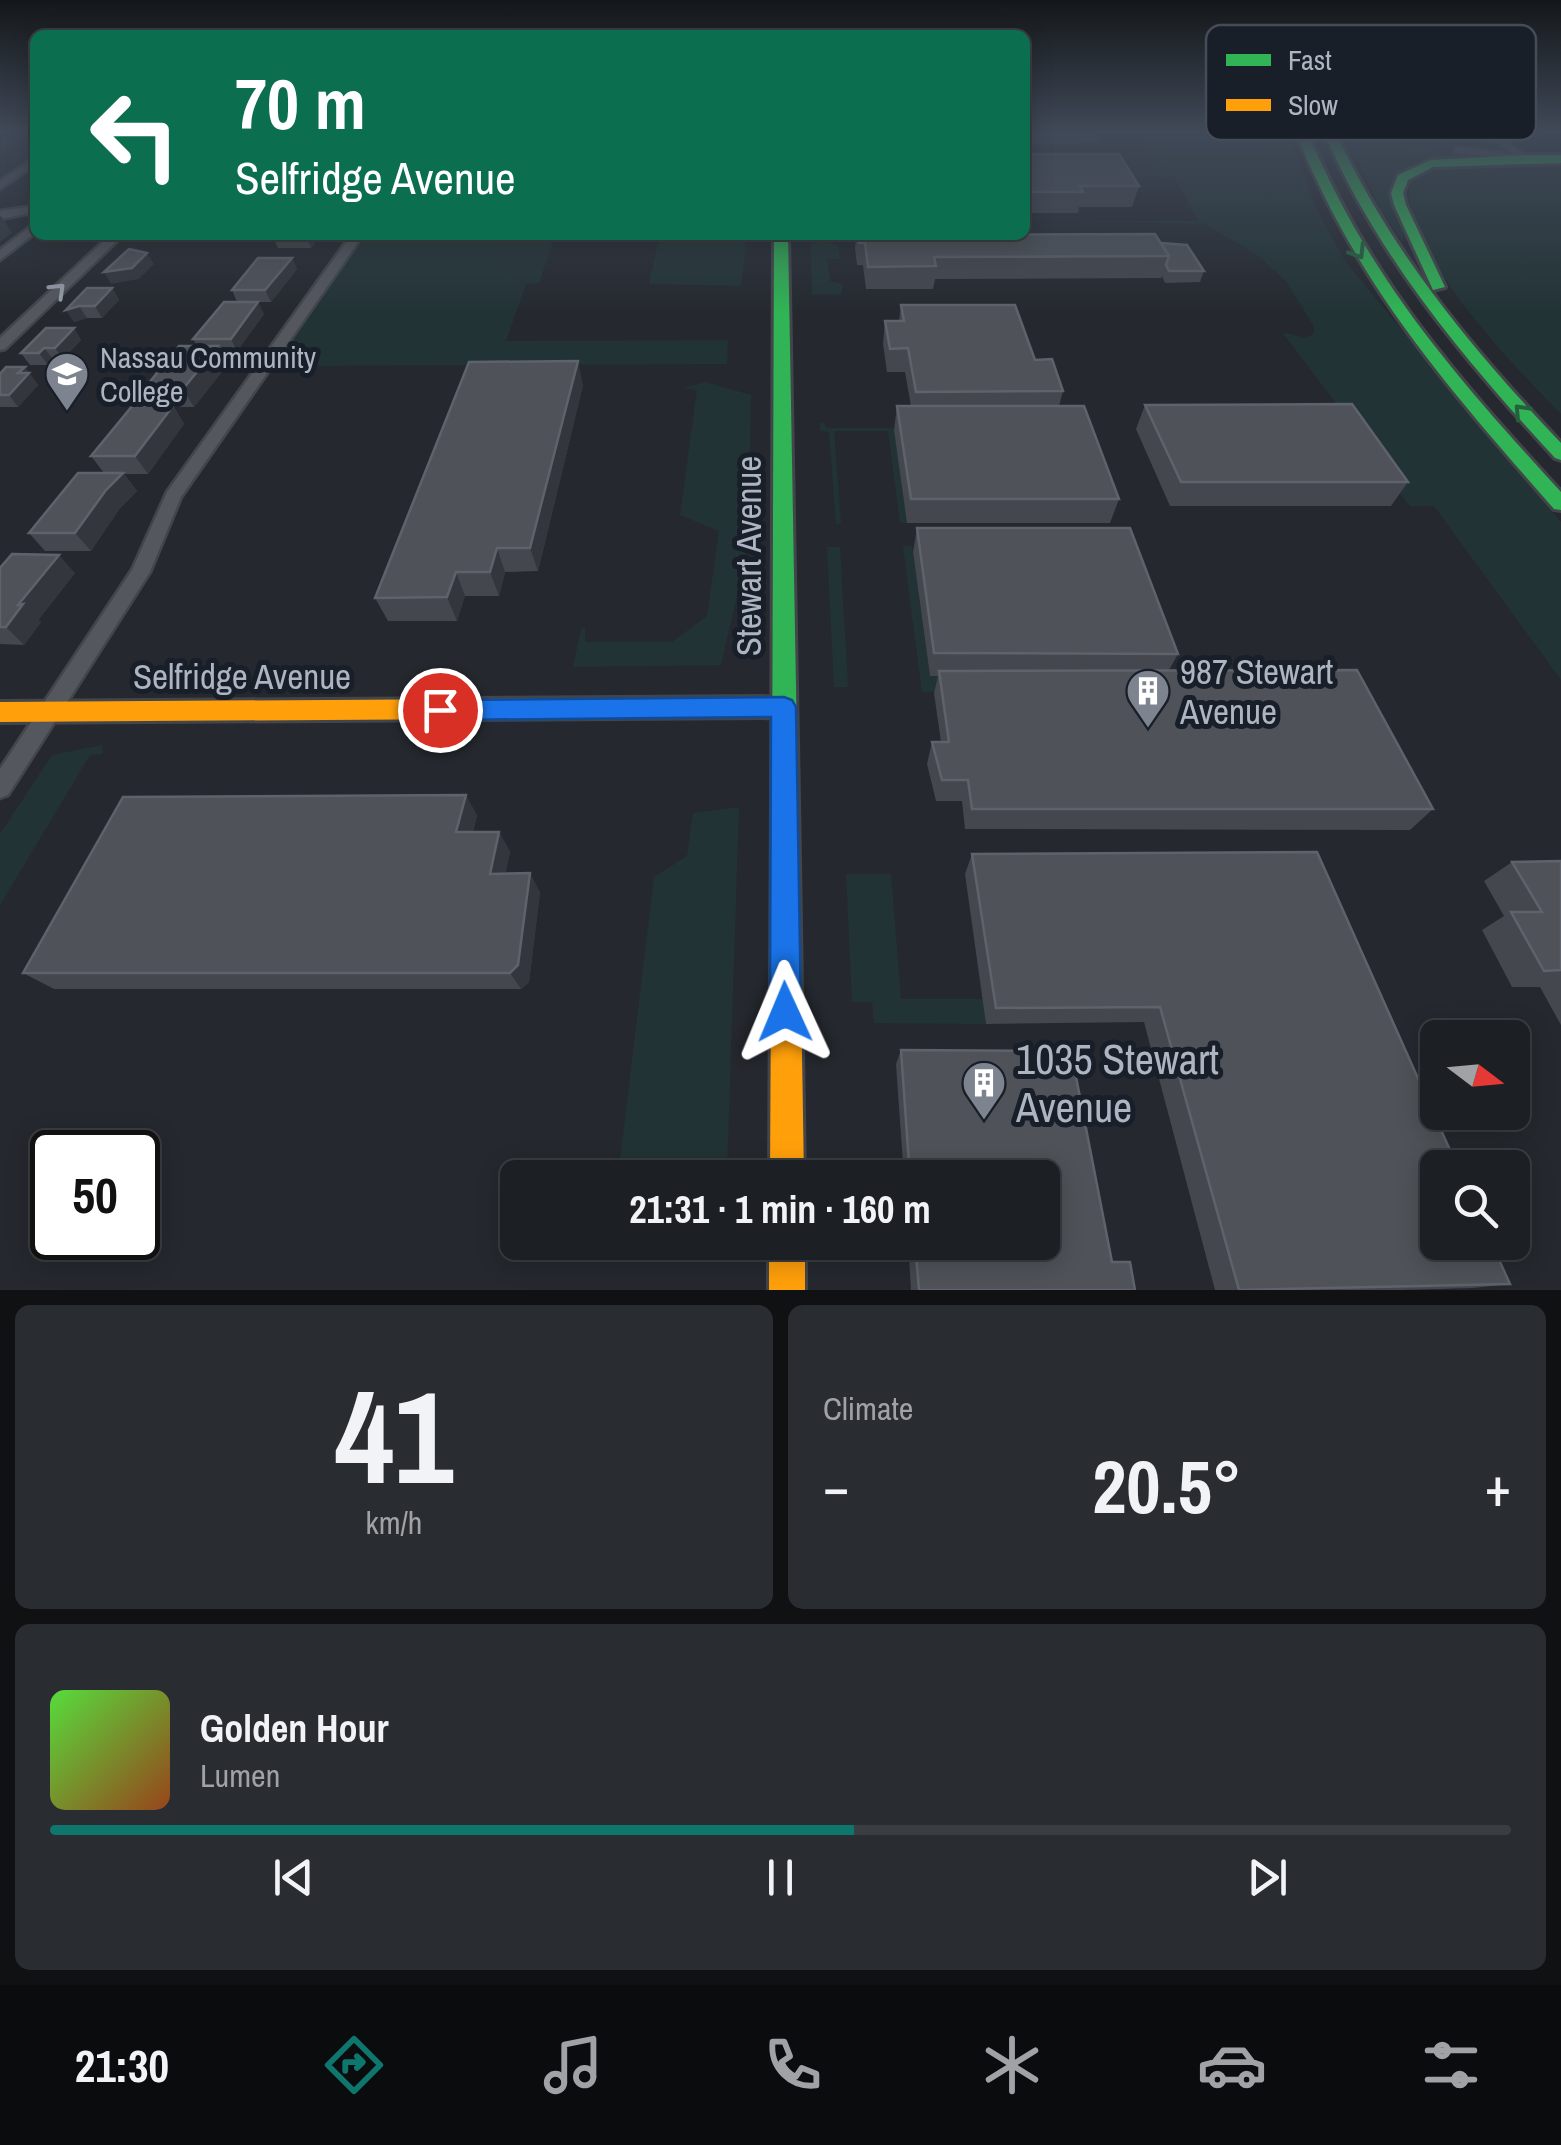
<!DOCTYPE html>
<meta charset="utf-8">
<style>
:root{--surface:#1c1f23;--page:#292c30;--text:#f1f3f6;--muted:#a0a2a6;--line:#3a3d41;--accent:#0f766e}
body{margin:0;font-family:"Archivo Narrow",sans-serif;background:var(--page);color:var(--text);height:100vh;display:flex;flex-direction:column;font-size:38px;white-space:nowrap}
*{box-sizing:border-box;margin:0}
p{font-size:32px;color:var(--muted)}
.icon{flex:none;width:55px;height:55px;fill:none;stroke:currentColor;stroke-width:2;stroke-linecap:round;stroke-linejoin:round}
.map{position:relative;height:1290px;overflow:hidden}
.panel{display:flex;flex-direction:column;gap:15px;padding:15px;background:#0f1113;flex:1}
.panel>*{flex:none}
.guide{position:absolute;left:30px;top:30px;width:1000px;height:210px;border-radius:15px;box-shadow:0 5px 25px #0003,0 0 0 2px var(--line);background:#0b6e4f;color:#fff;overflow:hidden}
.needle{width:65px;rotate:106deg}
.fabs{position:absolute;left:1420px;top:1020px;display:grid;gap:20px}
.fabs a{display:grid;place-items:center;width:110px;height:110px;border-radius:15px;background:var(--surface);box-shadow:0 5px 25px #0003,0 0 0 2px var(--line);font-size:50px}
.speed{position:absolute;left:30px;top:1130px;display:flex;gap:20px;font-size:50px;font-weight:700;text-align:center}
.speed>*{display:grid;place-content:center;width:130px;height:130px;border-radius:50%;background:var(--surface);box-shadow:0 5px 25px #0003,0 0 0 2px var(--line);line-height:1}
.speed .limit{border:5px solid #111;border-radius:15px;background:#fff;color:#111}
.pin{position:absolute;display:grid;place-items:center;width:85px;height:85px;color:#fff;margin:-42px;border:5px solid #fff;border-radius:50%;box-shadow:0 2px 10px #0007}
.me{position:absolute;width:110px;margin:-55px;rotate:359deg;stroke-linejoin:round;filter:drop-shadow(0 0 8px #0008)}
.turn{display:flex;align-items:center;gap:35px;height:210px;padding:0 40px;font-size:45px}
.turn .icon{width:130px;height:130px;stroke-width:2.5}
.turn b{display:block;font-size:70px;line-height:85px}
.big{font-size:75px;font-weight:700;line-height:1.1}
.panel .widget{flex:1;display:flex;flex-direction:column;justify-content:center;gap:15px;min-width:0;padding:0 35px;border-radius:15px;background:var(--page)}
.panel .dial{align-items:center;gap:0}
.dial b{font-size:130px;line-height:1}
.song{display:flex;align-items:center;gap:30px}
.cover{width:120px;height:120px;border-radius:15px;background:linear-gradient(135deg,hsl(110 70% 55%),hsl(20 70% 35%))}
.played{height:10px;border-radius:5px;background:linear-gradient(90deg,var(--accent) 55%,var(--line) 55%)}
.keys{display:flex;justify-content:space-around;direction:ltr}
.heat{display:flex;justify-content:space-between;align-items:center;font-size:55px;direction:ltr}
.panel .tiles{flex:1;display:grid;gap:15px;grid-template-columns:1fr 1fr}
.widget:last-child{grid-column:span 2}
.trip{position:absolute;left:500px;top:1160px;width:560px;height:100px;border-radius:15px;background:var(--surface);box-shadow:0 5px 25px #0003,0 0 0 2px var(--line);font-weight:700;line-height:100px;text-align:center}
.tab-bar{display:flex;height:160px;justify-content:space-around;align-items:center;background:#0b0c0e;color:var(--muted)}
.tab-bar .icon{width:70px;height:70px}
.tab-bar .current{color:var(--accent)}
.tab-bar b{font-size:45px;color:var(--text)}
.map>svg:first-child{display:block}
.green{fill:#223335}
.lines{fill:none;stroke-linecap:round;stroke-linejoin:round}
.lane-casing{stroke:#42454a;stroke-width:9}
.street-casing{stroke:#42454a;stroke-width:5}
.fast-casing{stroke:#42454a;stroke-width:6}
.slow-casing{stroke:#42454a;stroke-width:6}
.lane{stroke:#54575e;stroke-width:6}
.street{fill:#54575e;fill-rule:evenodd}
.fast{fill:#30b455;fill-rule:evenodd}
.slow{fill:#ff9f0a;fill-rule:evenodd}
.wall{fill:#44474d}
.shaded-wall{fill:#33363c}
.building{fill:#4f5359;stroke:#5e626a;stroke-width:2.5}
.oneway{stroke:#23623d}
.oneway2{stroke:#979ea9}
.route{fill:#1a73e8;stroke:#114b97;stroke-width:2.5}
.labels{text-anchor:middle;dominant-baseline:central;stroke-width:10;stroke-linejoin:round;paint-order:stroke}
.far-poi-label{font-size:30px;fill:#adb5c2;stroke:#191f29;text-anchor:start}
.street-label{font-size:35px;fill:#adb5c2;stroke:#191f29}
.poi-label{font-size:35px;fill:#adb5c2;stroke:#191f29;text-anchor:start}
.near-poi-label{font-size:42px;fill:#adb5c2;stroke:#191f29;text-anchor:start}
.key{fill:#191f29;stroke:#454c57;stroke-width:2.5}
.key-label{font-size:28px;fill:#adb5c2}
</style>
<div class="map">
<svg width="1561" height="1290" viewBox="0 0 1561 1290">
<rect width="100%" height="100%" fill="#25292f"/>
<g class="green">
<polygon points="1140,133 1287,133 1318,212 1345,261 1561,522 1561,680 1434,506 1410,506 1347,428 1354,427 1282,332 1304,338 1314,334 1314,327 1286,281 1259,256 1205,224 1071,221 1199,221 1174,178 1025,172 1155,172 1154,168 1162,165"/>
<polygon points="1346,133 1473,133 1490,137 1503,149 1459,141 1434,147 1431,140 1401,137 1404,145 1478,159 1403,172 1403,242 1381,211"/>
<path d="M1472,164H1561V414C1514,366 1403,253 1409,182L1433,168Z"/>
<polygon points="660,235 747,235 741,286 649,284"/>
<polygon points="553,241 539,283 526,284 506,341 728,340 727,364 274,366 356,242"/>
<polygon points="827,241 838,245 840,259 827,259 830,281 843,284 841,294 812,295 811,243"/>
<polygon points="705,382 751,395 748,548 721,665 573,667 581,629 585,627 585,642 672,642 707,616 719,531 680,515 697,390 684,388"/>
<polygon points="824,422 826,428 894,428 907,523 900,523 888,431 834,431 841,523 836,524 829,432 820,431 820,423"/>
<polygon points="903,546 912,546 930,676 977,676 979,690 922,692"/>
<polygon points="827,547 840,547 848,687 834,687"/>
<polygon points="102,745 103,754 90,755 0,905 0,834 52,755"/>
<polygon points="739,807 727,1173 722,1178 618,1177 654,877 687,856 693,813"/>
<polygon points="846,874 891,874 901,999 983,999 986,1024 874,1023 872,1002 852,1002"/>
</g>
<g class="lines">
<defs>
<polyline id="lane" points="1490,133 1526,159"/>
<g id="street">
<polygon points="1459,147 1526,156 1531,159 1526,162 1455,152 1455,148"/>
<polygon points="35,157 35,165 0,189 0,181"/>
<polygon points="35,206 35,212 0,219 0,211"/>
<polygon points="35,223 35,233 0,260 0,250"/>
<polygon points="110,235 123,235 5,349 0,350 0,338"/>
<polygon points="351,235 363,235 181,497 150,572 8,795 0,798 0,769 132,570 167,492"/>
</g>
<g id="fast">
<path d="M1296,133H1308C1369,279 1456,377 1561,492V510L1554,509C1448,388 1357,285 1296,133Z"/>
<path d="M1324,133H1336C1391,252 1471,348 1561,443V460L1555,458C1463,358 1379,258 1324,133Z"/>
<polygon points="1526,155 1561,155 1561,163 1433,167 1408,180 1403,193 1406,205 1445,287 1433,290 1394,205 1391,193 1398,175 1431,160"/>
<polygon points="774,235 788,235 798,800 794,808 785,811 776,808 772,800"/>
</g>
<g id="slow">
<polygon points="783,697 791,700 795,707 791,714 783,717 0,722 0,702"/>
<polygon points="785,789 794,792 798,800 804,1178 770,1178 772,800 776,792"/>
<rect x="769" y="1242" width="36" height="48"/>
</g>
</defs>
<use href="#lane" class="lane-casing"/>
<use href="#street" class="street-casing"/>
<use href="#fast" class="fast-casing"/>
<use href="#slow" class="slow-casing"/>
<use href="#lane" class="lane"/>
<use href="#street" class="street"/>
<use href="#fast" class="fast"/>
<use href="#slow" class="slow"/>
</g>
<g class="wall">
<polygon points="1025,133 1100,133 1098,143 1025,144"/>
<polygon points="1025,154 1139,186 1132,207 1079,207 1078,213 1025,213"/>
<polygon points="320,235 311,248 278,248 273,237"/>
<polygon points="856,235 1025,235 1161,243 1204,271 1200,282 1165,283 1162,276 1161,278 935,279 933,289 866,289 863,265 857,265 855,248"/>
<polygon points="292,258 297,269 271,302 237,302 232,290"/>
<polygon points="112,288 119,300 102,318 87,318 74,322 66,310"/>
<polygon points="901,305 1035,360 1063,391 1059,406 1119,499 1110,523 907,523 894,430 897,406 911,406 905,372 887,372 883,344 885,321 899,321"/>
<polygon points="264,314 237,351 221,351 228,364 194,407 174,407 184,424 148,474 124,474 137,491 120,508 91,551 45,551 29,533 104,473 91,456 154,406 144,389 197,346 193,339"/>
<polygon points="74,328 81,340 63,359 53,359 48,365 30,365 21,353"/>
<polygon points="25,367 38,385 18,407 0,407 0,374"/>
<polygon points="583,385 538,571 505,572 499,596 465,596 457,621 388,621 375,598"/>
<polygon points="1145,405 1408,482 1391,506 1170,506 1136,429"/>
<polygon points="917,528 1178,654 1169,670 1433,809 1410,830 965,829 962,801 936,801 927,764 932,742 941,742 934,693 938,676 930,676 913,552"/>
<polygon points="0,568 75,573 38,620 41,622 24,645 0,644"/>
<polygon points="477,815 473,832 499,832 510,852 505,874 540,892 529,982 521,989 54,989 23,973"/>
<polygon points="972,854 1510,1284 1473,1288 1402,1290 1215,1290 1144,1022 986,1024 965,874"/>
<polygon points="1561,861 1561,1025 1540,987 1512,987 1482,930 1504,916 1484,881 1512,862"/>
<polygon points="901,1050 1071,1051 1112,1262 1130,1262 1135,1290 911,1290 908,1242 1042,1242 1042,1178 904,1178 896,1064"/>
</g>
<g class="shaded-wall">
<polygon points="0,133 29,133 1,153"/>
<polygon points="1,216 12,233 0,242 0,217"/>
<polygon points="308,235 320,235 311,248 306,237"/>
<polygon points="147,253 154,264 139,279 111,284 104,272"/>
<polygon points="292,258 297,269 271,302 265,290"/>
<polygon points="112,288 119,300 102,318 95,306"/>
<polygon points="258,302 264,314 237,351 231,339"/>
<polygon points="79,306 87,318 74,322 66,310"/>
<polygon points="74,328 81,340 63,359 55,348"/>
<polygon points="218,346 228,364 194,407 183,389"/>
<polygon points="44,348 53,359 48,365 39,353"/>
<polygon points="578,361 583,385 538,571 530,548"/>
<polygon points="25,367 38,385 18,407 9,395 18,373"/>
<polygon points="173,406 184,424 148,474 135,456"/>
<polygon points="123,473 137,491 120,508 91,551 75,533 106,490"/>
<polygon points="497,548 505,572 499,596 490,572"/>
<polygon points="59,555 75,573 38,620 41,622 24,645 6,627 18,605"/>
<polygon points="456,572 465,596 457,621 447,597"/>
<polygon points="466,795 477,815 468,853 456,832"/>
<polygon points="499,832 510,852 501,893 490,874"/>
<polygon points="530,873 540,892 529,982 521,989 510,973"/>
</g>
<g class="building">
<polygon points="1025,154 1119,154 1139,186 1080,186 1083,192 1025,192"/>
<polygon points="1155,234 1169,256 934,257 936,266 868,267 865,243 859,243 857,235"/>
<polygon points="275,235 308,235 306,237 273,237"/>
<polygon points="1161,243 1187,245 1204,271 1169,271 1166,265 1169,256"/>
<polygon points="129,249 147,253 132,268 104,272"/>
<polygon points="258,258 292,258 265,290 232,290"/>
<polygon points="87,288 112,288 95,306 79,306 66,310"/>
<polygon points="224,302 258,302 231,339 193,339"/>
<polygon points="901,305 1015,305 1035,360 1052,359 1063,391 916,392 908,348 890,349 885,321 904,321"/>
<polygon points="46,328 74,328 55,348 44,348 39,353 21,353"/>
<polygon points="179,346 218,346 183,389 144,389"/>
<polygon points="578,361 530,548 497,548 490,572 456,572 447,597 375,598 469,362"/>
<polygon points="6,367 25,367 18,373 29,373 9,395 0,395 0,374"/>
<polygon points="1352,404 1408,482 1181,482 1145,405"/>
<polygon points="133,405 173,406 135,456 91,456"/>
<polygon points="897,406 1084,406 1119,499 911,499"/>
<polygon points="78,473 123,473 106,490 75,533 29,533"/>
<polygon points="917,528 1130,528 1178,654 934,653"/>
<polygon points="12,554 59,555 18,605 23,604 6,627 0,627 0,568"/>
<polygon points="1357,670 1433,809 972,809 968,780 942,780 932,742 949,742 939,671"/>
<polygon points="466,795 456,832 499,832 490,874 530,873 518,965 510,973 23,973 123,797"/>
<polygon points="1317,852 1458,1168 1438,1168 1438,1242 1491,1242 1510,1284 1239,1290 1160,1007 996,1008 972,854"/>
<polygon points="1561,861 1561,970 1544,971 1511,912 1542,912 1512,862"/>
<polygon points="901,1050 1071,1051 1112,1262 1130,1262 1135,1290 919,1290 915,1242 1042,1242 1042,1178 910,1178"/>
</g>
<defs><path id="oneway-chevron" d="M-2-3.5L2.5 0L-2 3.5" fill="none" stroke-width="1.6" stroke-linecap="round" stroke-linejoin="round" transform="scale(2.5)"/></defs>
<g class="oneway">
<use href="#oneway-chevron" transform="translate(1358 252) rotate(58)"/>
<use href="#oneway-chevron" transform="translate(1521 411) rotate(-133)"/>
</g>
<use class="oneway2" href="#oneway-chevron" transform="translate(58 290) rotate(-44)"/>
<linearGradient id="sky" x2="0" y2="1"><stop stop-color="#14171a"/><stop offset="0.42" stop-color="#404958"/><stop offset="1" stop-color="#404958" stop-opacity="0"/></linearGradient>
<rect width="1561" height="313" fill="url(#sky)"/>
<polygon class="route" points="784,697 792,700 796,707 801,1012 796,1023 785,1028 774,1023 770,1012 771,717 440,720 432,717 428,710 432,703 440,700"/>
<defs>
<symbol id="university-pin" viewBox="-11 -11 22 30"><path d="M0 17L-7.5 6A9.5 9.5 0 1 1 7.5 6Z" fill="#7d848f" stroke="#191f29"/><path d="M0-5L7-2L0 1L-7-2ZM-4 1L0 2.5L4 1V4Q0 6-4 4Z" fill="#fff"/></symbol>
<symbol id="building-pin" viewBox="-11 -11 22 30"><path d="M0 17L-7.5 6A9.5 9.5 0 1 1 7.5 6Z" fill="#7d848f" stroke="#191f29"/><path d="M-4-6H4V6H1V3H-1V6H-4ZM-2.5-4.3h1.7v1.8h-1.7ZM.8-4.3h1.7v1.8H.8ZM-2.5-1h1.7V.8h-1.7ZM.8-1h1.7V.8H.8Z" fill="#fff"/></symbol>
</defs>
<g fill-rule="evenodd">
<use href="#university-pin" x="42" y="349" width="50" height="68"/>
<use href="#building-pin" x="1123" y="666" width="50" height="68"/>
<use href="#building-pin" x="959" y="1058" width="50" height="68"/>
</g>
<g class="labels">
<g class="far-poi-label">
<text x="100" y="357">Nassau Community<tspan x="100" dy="34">College</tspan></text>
</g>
<g class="street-label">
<text transform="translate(748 556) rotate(-90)">Stewart Avenue</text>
<text x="242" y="676">Selfridge Avenue</text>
</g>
<g class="poi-label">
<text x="1180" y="671">987 Stewart<tspan x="1180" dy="40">Avenue</tspan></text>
</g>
<g class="near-poi-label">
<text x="1016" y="1059">1035 Stewart<tspan x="1016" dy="48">Avenue</tspan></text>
</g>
</g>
<rect x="1206" y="25" width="330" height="115" rx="15" class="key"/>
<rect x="1226" y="54" width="45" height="12" fill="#30b455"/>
<rect x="1226" y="99" width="45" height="12" fill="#ff9f0a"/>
<g class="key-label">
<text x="1288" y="70">Fast</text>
<text x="1288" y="115">Slow</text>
</g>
</svg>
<div class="fabs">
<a><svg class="needle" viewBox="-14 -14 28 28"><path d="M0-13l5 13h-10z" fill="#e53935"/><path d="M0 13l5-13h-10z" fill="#a0a2a6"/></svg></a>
<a><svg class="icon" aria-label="search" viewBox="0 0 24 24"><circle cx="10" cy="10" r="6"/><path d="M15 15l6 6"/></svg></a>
</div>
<div class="speed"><div class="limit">50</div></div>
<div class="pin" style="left:440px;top:710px;background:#d93025"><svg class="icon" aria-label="arrive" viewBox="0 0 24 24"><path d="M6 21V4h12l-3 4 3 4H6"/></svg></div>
<svg class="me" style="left:785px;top:1012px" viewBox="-20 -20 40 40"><path d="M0-17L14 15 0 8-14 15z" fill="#1a73e8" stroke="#fff" stroke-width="4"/></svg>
<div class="trip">21:31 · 1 min · 160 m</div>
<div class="guide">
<div class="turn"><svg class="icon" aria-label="left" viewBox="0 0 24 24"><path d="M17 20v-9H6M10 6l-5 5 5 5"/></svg><div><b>70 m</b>Selfridge Avenue</div></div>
</div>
</div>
<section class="panel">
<div class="tiles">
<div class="widget dial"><b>41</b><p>km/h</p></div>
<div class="widget"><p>Climate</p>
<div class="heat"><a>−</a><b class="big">20.5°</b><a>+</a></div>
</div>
<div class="widget">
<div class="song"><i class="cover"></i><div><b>Golden Hour</b><p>Lumen</p></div></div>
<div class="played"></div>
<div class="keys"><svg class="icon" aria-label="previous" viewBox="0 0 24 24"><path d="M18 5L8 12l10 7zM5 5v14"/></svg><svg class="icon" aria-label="pause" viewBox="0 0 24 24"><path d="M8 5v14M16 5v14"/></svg><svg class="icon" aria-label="next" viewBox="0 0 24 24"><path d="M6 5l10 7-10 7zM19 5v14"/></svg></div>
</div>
</div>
</section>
<nav class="tab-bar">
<b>21:30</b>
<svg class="icon current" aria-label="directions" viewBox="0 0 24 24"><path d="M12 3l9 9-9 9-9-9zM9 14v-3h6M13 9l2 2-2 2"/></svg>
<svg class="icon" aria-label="music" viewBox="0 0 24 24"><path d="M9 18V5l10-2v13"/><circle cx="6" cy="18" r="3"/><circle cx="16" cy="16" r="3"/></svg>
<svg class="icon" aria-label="phone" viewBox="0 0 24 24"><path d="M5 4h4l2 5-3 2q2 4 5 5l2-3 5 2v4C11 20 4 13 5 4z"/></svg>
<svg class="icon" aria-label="climate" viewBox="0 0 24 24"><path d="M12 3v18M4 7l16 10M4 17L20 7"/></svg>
<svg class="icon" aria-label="car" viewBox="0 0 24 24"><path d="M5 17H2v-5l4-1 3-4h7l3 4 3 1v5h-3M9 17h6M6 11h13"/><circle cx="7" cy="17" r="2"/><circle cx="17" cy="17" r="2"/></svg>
<svg class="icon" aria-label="filters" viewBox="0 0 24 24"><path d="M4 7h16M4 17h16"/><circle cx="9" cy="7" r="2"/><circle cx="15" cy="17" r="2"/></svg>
</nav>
